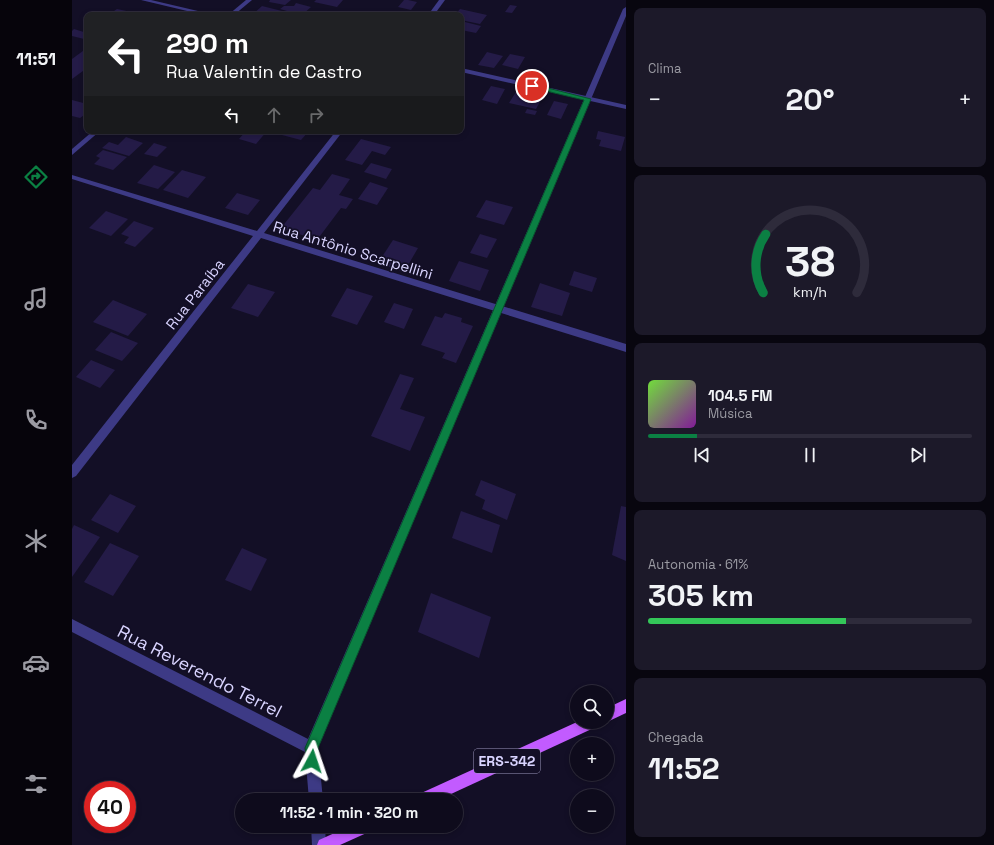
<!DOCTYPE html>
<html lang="pt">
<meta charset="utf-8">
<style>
:root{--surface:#0e0b1c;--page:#1c1929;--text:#f1f3f6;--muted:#9b9ba3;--line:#2e2b3b;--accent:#0b8043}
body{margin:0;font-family:"Space Grotesk",sans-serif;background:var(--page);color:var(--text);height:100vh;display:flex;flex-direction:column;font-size:15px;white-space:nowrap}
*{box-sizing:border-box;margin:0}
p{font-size:13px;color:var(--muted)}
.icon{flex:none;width:22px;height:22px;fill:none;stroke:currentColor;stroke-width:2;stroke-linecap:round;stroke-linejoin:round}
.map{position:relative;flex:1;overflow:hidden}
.drawer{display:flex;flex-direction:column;gap:8px;padding:8px;background:#08060f;width:368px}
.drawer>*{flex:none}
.hud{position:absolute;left:12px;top:12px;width:380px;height:122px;border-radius:8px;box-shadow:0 2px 6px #0003,0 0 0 1px var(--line);background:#202124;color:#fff;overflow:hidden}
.fabs{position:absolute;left:498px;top:685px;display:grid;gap:8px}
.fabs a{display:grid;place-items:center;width:44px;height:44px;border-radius:50%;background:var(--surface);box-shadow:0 2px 6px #0003,0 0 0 1px var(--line);font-size:20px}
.speed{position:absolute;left:12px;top:781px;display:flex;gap:8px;font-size:20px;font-weight:700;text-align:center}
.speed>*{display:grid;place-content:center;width:52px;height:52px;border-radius:50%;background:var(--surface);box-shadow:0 2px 6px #0003,0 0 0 1px var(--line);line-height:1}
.speed .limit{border:6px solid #d22;background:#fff;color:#111}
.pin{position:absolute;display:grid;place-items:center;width:34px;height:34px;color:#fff;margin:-17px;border:2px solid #fff;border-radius:50%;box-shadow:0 1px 4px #0007}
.me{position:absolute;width:44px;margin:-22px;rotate:5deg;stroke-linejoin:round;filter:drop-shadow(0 0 3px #0008)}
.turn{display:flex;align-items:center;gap:14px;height:84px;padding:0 16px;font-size:18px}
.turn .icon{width:52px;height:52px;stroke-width:2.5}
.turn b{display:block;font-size:28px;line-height:34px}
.lanes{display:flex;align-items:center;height:38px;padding:0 16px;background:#0003;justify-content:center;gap:20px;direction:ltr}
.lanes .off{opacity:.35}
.big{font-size:30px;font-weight:700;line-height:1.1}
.drawer .card{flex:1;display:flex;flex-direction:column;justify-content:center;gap:6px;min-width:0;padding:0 14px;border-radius:8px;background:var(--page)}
.drawer .dial{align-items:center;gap:0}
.dial svg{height:104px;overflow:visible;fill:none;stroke:var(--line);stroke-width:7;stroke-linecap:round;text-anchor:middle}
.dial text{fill:var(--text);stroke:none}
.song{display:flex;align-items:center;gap:12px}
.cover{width:48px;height:48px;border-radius:6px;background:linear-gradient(135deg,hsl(100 70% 55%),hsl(290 70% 35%))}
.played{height:4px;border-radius:2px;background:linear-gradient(90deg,var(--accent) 15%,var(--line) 15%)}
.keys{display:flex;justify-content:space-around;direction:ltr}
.heat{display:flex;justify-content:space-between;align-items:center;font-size:22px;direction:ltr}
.charge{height:6px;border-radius:3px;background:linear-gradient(90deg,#34c759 61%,var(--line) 0)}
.trip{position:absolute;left:163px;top:793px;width:228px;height:40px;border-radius:20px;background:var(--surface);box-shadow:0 2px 6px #0003,0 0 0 1px var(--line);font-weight:700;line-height:40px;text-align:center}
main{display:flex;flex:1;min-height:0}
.menu{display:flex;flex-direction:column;width:72px;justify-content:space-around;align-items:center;background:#06040b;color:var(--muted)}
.menu .icon{width:28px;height:28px}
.menu .selected{color:var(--accent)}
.menu b{font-size:18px;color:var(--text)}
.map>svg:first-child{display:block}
.building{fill:#241b47}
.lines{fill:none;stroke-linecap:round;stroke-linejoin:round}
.minor{fill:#3d3a85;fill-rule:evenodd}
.tertiary{fill:#3d3a85;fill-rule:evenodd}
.primary{fill:#c25bff;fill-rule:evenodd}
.route{fill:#0b8043;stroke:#07532c}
.labels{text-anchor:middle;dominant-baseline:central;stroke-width:3.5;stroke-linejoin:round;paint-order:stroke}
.shield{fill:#130f26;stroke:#9e99be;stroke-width:1}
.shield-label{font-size:14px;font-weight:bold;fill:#d9d4ff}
.street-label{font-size:15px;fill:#d9d4ff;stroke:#130f26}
.near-street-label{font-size:18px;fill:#d9d4ff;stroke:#130f26}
</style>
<main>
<nav class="menu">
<b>11:51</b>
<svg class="icon selected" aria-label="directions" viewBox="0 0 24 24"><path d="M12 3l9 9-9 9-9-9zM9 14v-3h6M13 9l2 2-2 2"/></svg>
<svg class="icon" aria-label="music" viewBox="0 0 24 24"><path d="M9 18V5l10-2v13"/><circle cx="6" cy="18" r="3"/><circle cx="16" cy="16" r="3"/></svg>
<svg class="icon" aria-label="phone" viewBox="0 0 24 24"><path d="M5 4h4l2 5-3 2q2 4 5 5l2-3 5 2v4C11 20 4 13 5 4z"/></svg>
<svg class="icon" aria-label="climate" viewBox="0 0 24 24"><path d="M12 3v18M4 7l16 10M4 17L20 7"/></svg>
<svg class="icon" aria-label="car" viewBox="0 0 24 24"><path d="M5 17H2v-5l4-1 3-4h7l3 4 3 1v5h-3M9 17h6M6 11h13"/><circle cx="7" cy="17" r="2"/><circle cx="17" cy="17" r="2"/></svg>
<svg class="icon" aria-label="filters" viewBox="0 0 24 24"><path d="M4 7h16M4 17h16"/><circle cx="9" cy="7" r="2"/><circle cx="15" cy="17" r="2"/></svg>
</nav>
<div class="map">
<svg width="554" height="845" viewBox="0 0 554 845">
<rect width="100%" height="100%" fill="#130f26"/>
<g class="building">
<polygon points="198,0 219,0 213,5 197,2"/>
<polygon points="244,0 271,0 265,7 242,2"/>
<polygon points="332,0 336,0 345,2 339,10 326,7"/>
<polygon points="224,3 239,7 230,15 220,15 222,13 208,9 212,6 222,6"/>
<polygon points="438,5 445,6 440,13 433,12"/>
<polygon points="190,6 214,12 210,15 180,15"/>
<polygon points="45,9 59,12 55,15 36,15"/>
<polygon points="388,9 415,15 408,24 389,20 389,15 383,15"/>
<polygon points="389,21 409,26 404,33 389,30"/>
<polygon points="2,29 15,33 15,37 12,39 0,36 0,31"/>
<polygon points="15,48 15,68 0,79 0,59"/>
<polygon points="415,52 431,56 422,68 406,65"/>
<polygon points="438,54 453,57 446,69 430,65"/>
<polygon points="419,86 433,89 425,104 410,100"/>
<polygon points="444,92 470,98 464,109 437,103"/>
<polygon points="0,100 15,104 15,113 8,118 0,116"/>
<polygon points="482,101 496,104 489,119 475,115"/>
<polygon points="455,109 465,111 463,115 453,113"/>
<polygon points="174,131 195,131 184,144 167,139"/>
<polygon points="213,131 237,131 229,140 210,135"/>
<polygon points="526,131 553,137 549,151 527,146 529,140 524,139"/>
<polygon points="54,137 71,143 57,156 30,148 37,142 46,145"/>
<polygon points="289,139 319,147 313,155 300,151 290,165 273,160"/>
<polygon points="82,143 95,147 85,157 72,154"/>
<polygon points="31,150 55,157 41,170 22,164 28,158 24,156"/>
<polygon points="299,163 320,169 314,179 292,172"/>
<polygon points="82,165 103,172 86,189 65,183"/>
<polygon points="110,170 134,177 116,198 91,190"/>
<polygon points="260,174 278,179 267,195 281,199 274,209 269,208 245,240 209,228 241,188 248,190"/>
<polygon points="298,182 316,188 305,205 286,199"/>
<polygon points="165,193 188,200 176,215 153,208"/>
<polygon points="414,200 441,207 432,225 404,217"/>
<polygon points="34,211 56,219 39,236 17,228"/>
<polygon points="62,221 82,228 63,247 52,243 57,237 49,234"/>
<polygon points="408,234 425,239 415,258 398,253"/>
<polygon points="321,240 346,248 332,272 306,263"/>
<polygon points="387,261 417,270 408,291 377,281"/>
<polygon points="502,271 525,278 520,292 497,285"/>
<polygon points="468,283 498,293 490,316 459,307"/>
<polygon points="176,284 203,292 186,317 159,308"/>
<polygon points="275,288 301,296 285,325 259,316"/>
<polygon points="41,300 75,314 56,336 21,322"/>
<polygon points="322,303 341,309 332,329 312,322"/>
<polygon points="373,313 390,318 389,322 401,326 384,363 370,358 373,353 349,345 363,316 370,318"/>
<polygon points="39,332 66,343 50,361 23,350"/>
<polygon points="19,360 43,370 28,388 4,377"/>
<polygon points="328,374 342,378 328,409 353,417 338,451 299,436"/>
<polygon points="409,480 444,494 435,520 410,509 413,500 403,495"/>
<polygon points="38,494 64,506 46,533 19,520"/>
<polygon points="549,506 554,507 554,561 540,555"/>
<polygon points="389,511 428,525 420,553 380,538"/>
<polygon points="2,525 28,537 0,577 0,529"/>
<polygon points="38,543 67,556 41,596 12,582"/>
<polygon points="170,548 195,559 179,591 153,580"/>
<polygon points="359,593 419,617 407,658 346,632"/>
</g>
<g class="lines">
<g class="minor">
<polygon points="69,0 79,0 143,15 132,15"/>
<polygon points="174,0 180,0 162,15 156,15"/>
<polygon points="367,0 373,0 362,15 356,15"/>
<polygon points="389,68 554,105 554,109 389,72"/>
<polygon points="21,131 28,131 0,155 0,149"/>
<polygon points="264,131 271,131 192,233 554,344 554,352 189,238 4,476 0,478 0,465 181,236 0,179 0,175 185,231"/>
</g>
<g class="tertiary">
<polygon points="554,7 554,16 246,748 251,800 237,800 233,752 0,632 0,619 236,739 551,9"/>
<polygon points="239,826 253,826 254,845 240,845"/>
</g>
<g class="primary">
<polygon points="554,699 554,713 535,722 535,708"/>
<polygon points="505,722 526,722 524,727 366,800 343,800 345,795"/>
<polygon points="278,826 301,826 299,831 268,845 245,845 247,840"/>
</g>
</g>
<polygon class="route" points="460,84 519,99 246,748 247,761 245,766 240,767 236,766 233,748 512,100 457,87 457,85"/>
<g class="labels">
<rect class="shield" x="402" y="749" width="66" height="24" rx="3"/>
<g class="shield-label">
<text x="435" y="761">ERS-342</text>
</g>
<g class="street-label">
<text transform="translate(281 250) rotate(17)">Rua Antônio Scarpellini</text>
<text transform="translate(123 294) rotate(-52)">Rua Paraíba</text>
</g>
<g class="near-street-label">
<text transform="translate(128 671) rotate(27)">Rua Reverendo Terrel</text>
</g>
</g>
</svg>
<div class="fabs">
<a><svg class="icon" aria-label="search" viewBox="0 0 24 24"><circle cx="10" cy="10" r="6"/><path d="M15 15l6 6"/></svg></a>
<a>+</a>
<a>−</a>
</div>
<div class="speed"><div class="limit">40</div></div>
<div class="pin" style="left:460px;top:86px;background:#d93025"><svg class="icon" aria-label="arrive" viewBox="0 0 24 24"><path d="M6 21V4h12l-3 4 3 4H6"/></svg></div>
<svg class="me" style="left:240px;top:761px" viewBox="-20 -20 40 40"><path d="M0-17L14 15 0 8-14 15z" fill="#0b8043" stroke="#fff" stroke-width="4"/></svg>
<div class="trip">11:52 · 1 min · 320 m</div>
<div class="hud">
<div class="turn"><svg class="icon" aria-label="left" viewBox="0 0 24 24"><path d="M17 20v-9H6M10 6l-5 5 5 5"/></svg><div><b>290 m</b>Rua Valentin de Castro</div></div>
<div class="lanes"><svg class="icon" aria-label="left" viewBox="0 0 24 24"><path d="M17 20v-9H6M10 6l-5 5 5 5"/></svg><svg class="icon off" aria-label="ahead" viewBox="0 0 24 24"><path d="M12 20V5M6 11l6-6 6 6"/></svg><svg class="icon off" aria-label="right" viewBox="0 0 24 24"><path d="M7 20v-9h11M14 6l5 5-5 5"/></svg></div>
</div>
</div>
<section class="drawer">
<div class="card"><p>Clima</p>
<div class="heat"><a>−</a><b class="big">20°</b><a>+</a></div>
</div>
<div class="card dial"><svg viewBox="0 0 100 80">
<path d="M14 69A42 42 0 1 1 86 69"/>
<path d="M14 69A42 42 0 0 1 16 24" stroke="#0b8043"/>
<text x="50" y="56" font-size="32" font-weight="700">38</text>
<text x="50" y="72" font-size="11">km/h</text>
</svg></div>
<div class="card">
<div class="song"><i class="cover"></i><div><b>104.5 FM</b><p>Música</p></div></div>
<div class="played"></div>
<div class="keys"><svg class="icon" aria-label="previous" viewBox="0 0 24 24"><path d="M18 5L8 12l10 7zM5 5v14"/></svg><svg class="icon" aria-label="pause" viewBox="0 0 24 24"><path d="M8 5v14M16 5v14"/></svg><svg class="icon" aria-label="next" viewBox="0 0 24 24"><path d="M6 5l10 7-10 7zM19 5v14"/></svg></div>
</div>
<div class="card"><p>Autonomia · 61%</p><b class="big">305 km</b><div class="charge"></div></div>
<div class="card"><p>Chegada</p><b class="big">11:52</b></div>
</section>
</main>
